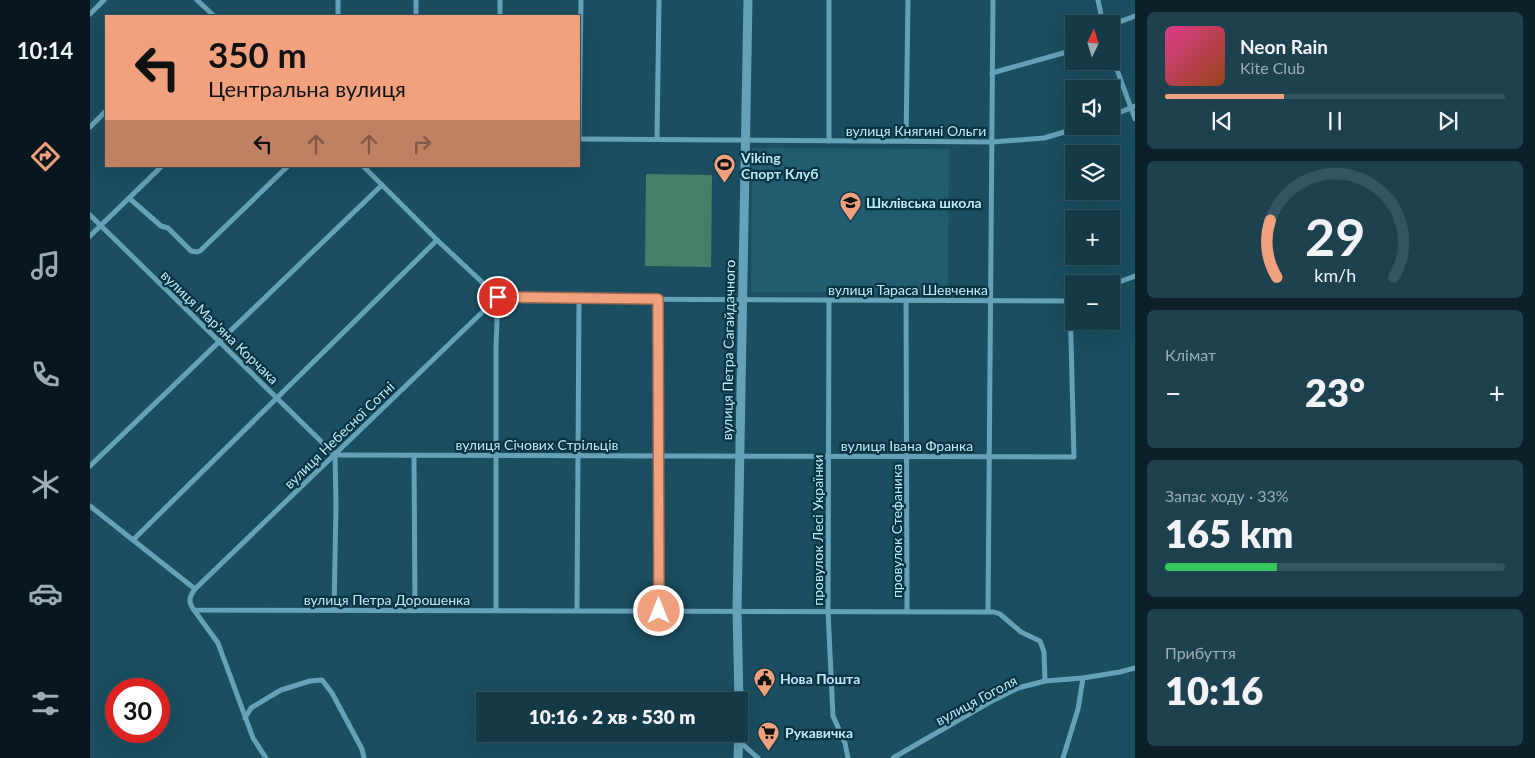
<!DOCTYPE html>
<html lang="uk">
<meta charset="utf-8">
<style>
:root{--surface:#143a48;--page:#1d414f;--text:#f1f3f6;--muted:#9dadb4;--line:#335460;--accent:#f1a17d}
body{margin:0;font-family:Lato,sans-serif;background:var(--page);color:var(--text);height:100vh;display:flex;flex-direction:column;font-size:19px;white-space:nowrap}
*{box-sizing:border-box;margin:0}
p{font-size:16px;color:var(--muted)}
.icon{flex:none;width:28px;height:28px;fill:none;stroke:currentColor;stroke-width:2;stroke-linecap:round;stroke-linejoin:round}
.map{position:relative;flex:1;overflow:hidden}
.drawer{display:flex;flex-direction:column;gap:12px;padding:12px;background:#0b2028;width:400px}
.drawer>*{flex:none}
.top-card{position:absolute;left:15px;top:15px;width:475px;height:152px;border-radius:0px;box-shadow:0 5px 20px #0002,0 0 0 1px var(--line);background:#f1a17d;color:#111;overflow:hidden}
.needle{width:32px;rotate:4deg}
.controls{position:absolute;left:975px;top:15px;display:grid;gap:10px}
.controls a{display:grid;place-items:center;width:55px;height:55px;border-radius:0px;background:var(--surface);box-shadow:0 5px 20px #0002,0 0 0 1px var(--line);font-size:25px}
.speed{position:absolute;left:15px;top:678px;display:flex;gap:10px;font-size:25px;font-weight:700;text-align:center}
.speed>*{display:grid;place-content:center;width:65px;height:65px;border-radius:50%;background:var(--surface);box-shadow:0 5px 20px #0002,0 0 0 1px var(--line);line-height:1}
.speed .limit{border:8px solid #d22;background:#fff;color:#111}
.pin{position:absolute;display:grid;place-items:center;width:42px;height:42px;color:#fff;margin:-21px;border:2px solid #fff;border-radius:50%;box-shadow:0 1px 5px #0007}
.me{position:absolute;width:55px;margin:-28px;rotate:0deg;stroke-linejoin:round;filter:drop-shadow(0 0 4px #0008)}
.turn{display:flex;align-items:center;gap:18px;height:105px;padding:0 20px;font-size:22px}
.turn .icon{width:65px;height:65px;stroke-width:2.5}
.turn b{display:block;font-size:35px;line-height:42px}
.lanes{display:flex;align-items:center;height:48px;padding:0 20px;background:#0003;justify-content:center;gap:25px;direction:ltr}
.lanes .off{opacity:.35}
.big{font-size:38px;font-weight:800;line-height:1.1}
.drawer .widget{flex:1;display:flex;flex-direction:column;justify-content:center;gap:8px;min-width:0;padding:0 18px;border-radius:8px;background:var(--page)}
.drawer .dial{align-items:center;gap:0}
.dial svg{height:130px;overflow:visible;fill:none;stroke:var(--line);stroke-width:7;stroke-linecap:round;text-anchor:middle}
.dial text{fill:var(--text);stroke:none}
.song{display:flex;align-items:center;gap:15px}
.cover{width:60px;height:60px;border-radius:8px;background:linear-gradient(135deg,hsl(330 70% 55%),hsl(20 70% 35%))}
.played{height:5px;border-radius:2px;background:linear-gradient(90deg,var(--accent) 35%,var(--line) 35%)}
.keys{display:flex;justify-content:space-around;direction:ltr}
.heat{display:flex;justify-content:space-between;align-items:center;font-size:28px;direction:ltr}
.charge{height:8px;border-radius:4px;background:linear-gradient(90deg,#34c759 33%,var(--line) 0)}
.trip{position:absolute;left:386px;top:692px;width:272px;height:50px;border-radius:0px;background:var(--surface);box-shadow:0 5px 20px #0002,0 0 0 1px var(--line);font-weight:800;line-height:50px;text-align:center}
main{display:flex;flex:1;min-height:0}
.dock{display:flex;flex-direction:column;width:90px;justify-content:space-around;align-items:center;background:#08171d;color:var(--muted)}
.dock .icon{width:35px;height:35px}
.dock .selected{color:var(--accent)}
.dock b{font-size:22px;color:var(--text)}
.map>svg:first-child{display:block}
.built{fill:#225c70}
.green{fill:#467f67}
.lines{fill:none;stroke-linecap:round;stroke-linejoin:round}
.minor{stroke:#65a1b9;stroke-width:5}
.tertiary{stroke:#65a1b9;stroke-width:9}
.route-casing{stroke:#9d6951;stroke-width:12}
.route{stroke:#f1a17d;stroke-width:9}
.labels{text-anchor:middle;dominant-baseline:central;stroke-width:4.5;stroke-linejoin:round;paint-order:stroke}
.street-label{font-size:14px;fill:#beeafb;stroke:#083341}
.poi-label{font-size:14px;font-weight:bold;fill:#beeafb;stroke:#083341;text-anchor:start}
</style>
<main>
<nav class="dock">
<b>10:14</b>
<svg class="icon selected" aria-label="directions" viewBox="0 0 24 24"><path d="M12 3l9 9-9 9-9-9zM9 14v-3h6M13 9l2 2-2 2"/></svg>
<svg class="icon" aria-label="music" viewBox="0 0 24 24"><path d="M9 18V5l10-2v13"/><circle cx="6" cy="18" r="3"/><circle cx="16" cy="16" r="3"/></svg>
<svg class="icon" aria-label="phone" viewBox="0 0 24 24"><path d="M5 4h4l2 5-3 2q2 4 5 5l2-3 5 2v4C11 20 4 13 5 4z"/></svg>
<svg class="icon" aria-label="climate" viewBox="0 0 24 24"><path d="M12 3v18M4 7l16 10M4 17L20 7"/></svg>
<svg class="icon" aria-label="car" viewBox="0 0 24 24"><path d="M5 17H2v-5l4-1 3-4h7l3 4 3 1v5h-3M9 17h6M6 11h13"/><circle cx="7" cy="17" r="2"/><circle cx="17" cy="17" r="2"/></svg>
<svg class="icon" aria-label="filters" viewBox="0 0 24 24"><path d="M4 7h16M4 17h16"/><circle cx="9" cy="7" r="2"/><circle cx="15" cy="17" r="2"/></svg>
</nav>
<div class="map">
<svg width="1045" height="758" viewBox="0 0 1045 758">
<rect width="100%" height="100%" fill="#1b4e60"/>
<polygon class="built" points="662,148 859,149 858,293 661,292"/>
<polygon class="green" points="556,174 622,175 621,267 555,266"/>
<g class="lines">
<g class="minor">
<polyline points="107,0 124,16"/>
<polyline points="1008,0 1013,24"/>
<polyline points="0,14 14,0"/>
<polyline points="248,16 248,0"/>
<polyline points="326,16 326,0"/>
<polyline points="410,16 410,0"/>
<polyline points="1021,25 1045,16"/>
<polyline points="1021,53 1045,119"/>
<polyline points="902,73 984,50"/>
<polyline points="1021,116 1045,106"/>
<polyline points="0,127 16,111"/>
<polyline points="489,139 902,142 954,138 995,126"/>
<polyline points="489,139 491,0"/>
<polyline points="567,139 569,0"/>
<polyline points="739,141 739,0"/>
<polyline points="816,141 818,0"/>
<polyline points="273,166 347,240 408,297 489,299 980,301 984,299"/>
<polyline points="39,198 71,226 78,228 101,251 107,252 110,251 198,166"/>
<polyline points="0,215 245,455"/>
<polyline points="0,236 72,166"/>
<polyline points="1021,285 1045,276"/>
<polyline points="568,299 569,611"/>
<polyline points="739,300 738,611 743,716 755,743 758,758"/>
<polyline points="816,300 817,611"/>
<polyline points="245,455 984,457 980,301"/>
<polyline points="324,455 325,610"/>
<polyline points="0,466 292,185"/>
<path d="M0,506L105,589C99,597 98,602 104,610L904,612L910,614L931,632L950,641L954,652L955,681"/>
<polyline points="43,540 347,240"/>
<polyline points="105,589 408,297"/>
<polyline points="104,610 128,643 163,738 176,758"/>
<polyline points="244,610 246,504 245,455"/>
<polyline points="406,610 406,347 408,297"/>
<polyline points="487,610 489,299"/>
<polyline points="898,611 903,0"/>
<polyline points="155,718 161,708 191,690 220,681 232,680 242,693 272,749 274,758"/>
<polyline points="650,742 668,758"/>
<polyline points="803,758 900,702 928,688 955,681 993,678 1030,672 1045,668"/>
<polyline points="973,758 988,709 993,678"/>
</g>
<g class="tertiary">
<polyline points="649,701 647,611 658,0"/>
<polyline points="648,758 649,734"/>
</g>
</g>
<g class="lines">
<defs>
<polyline id="route" points="408,297 568,299 569,611"/>
</defs>
<use href="#route" class="route-casing"/>
<use href="#route" class="route"/>
</g>
<defs>
<symbol id="stadium-pin" viewBox="-11 -11 22 30"><path d="M0 17L-7.5 6A9.5 9.5 0 1 1 7.5 6Z" fill="#f1a17d" stroke="#083341"/><path d="M0-5a6.5 5 0 1 0 0 10a6.5 5 0 1 0 0-10ZM-3.5-1.8h7v3.6h-7Z" fill="#111"/></symbol>
<symbol id="school-pin" viewBox="-11 -11 22 30"><path d="M0 17L-7.5 6A9.5 9.5 0 1 1 7.5 6Z" fill="#f1a17d" stroke="#083341"/><path d="M0-5L7-2L0 1L-7-2ZM-4 1L0 2.5L4 1V4Q0 6-4 4Z" fill="#111"/></symbol>
<symbol id="civic-pin" viewBox="-11 -11 22 30"><path d="M0 17L-7.5 6A9.5 9.5 0 1 1 7.5 6Z" fill="#f1a17d" stroke="#083341"/><path d="M-.6-6.5H3V-4.5H.6V-3L4-1V1h2V6H-6V1h2V-1L-.6-3ZM-1.2 2.5V6h2.4V2.5Z" fill="#111"/></symbol>
<symbol id="supermarket-pin" viewBox="-11 -11 22 30"><path d="M0 17L-7.5 6A9.5 9.5 0 1 1 7.5 6Z" fill="#f1a17d" stroke="#083341"/><path d="M-6-5.5h2.5l.6 2H6L4.5 2H-2.5L-4.4-4H-6ZM-1.5 3.2a1.3 1.3 0 1 0 .1 0ZM3 3.2a1.3 1.3 0 1 0 .1 0Z" fill="#111"/></symbol>
</defs>
<g fill-rule="evenodd">
<use href="#stadium-pin" x="622" y="152" width="25" height="34"/>
<use href="#school-pin" x="748" y="190" width="25" height="34"/>
<use href="#civic-pin" x="662" y="666" width="25" height="34"/>
<use href="#supermarket-pin" x="666" y="720" width="25" height="34"/>
</g>
<g class="labels">
<g class="street-label">
<text x="826" y="130">вулиця Княгині Ольги</text>
<text x="818" y="289">вулиця Тараса Шевченка</text>
<text transform="translate(130 327) rotate(44)">вулиця Мар'яна Корчака</text>
<text transform="translate(638 350) rotate(-89)">вулиця Петра Сагайдачного</text>
<text transform="translate(249 435) rotate(-44)">вулиця Небесної Сотні</text>
<text x="447" y="444">вулиця Січових Стрільців</text>
<text x="817" y="445">вулиця Івана Франка</text>
<text transform="translate(727 530) rotate(-90)">провулок Лесі Українки</text>
<text transform="translate(806 531) rotate(-90)">провулок Стефаника</text>
<text x="297" y="599">вулиця Петра Дорошенка</text>
<text transform="translate(886 700) rotate(-28)">вулиця Гоголя</text>
</g>
<g class="poi-label">
<text x="651" y="157">Viking<tspan x="651" dy="16">Спорт Клуб</tspan></text>
<text x="776" y="202">Шклівська школа</text>
<text x="690" y="678">Нова Пошта</text>
<text x="695" y="732">Рукавичка</text>
</g>
</g>
</svg>
<div class="controls">
<a><svg class="needle" viewBox="-14 -14 28 28"><path d="M0-13l5 13h-10z" fill="#e53935"/><path d="M0 13l5-13h-10z" fill="#9dadb4"/></svg></a>
<a><svg class="icon" aria-label="sound" viewBox="0 0 24 24"><path d="M4 9h4l5-4v14l-5-4H4zM17 9q2 3 0 6"/></svg></a>
<a><svg class="icon" aria-label="layers" viewBox="0 0 24 24"><path d="M12 4l9 5-9 5-9-5zM3 14l9 5 9-5"/></svg></a>
<a>+</a>
<a>−</a>
</div>
<div class="speed"><div class="limit">30</div></div>
<div class="pin" style="left:408px;top:297px;background:#d93025"><svg class="icon" aria-label="arrive" viewBox="0 0 24 24"><path d="M6 21V4h12l-3 4 3 4H6"/></svg></div>
<svg class="me" style="left:569px;top:611px" viewBox="-20 -20 40 40"><circle r="17" fill="#f1a17d" stroke="#fff" stroke-width="3"/><path d="M0-11L8 9 0 5-8 9z" fill="#fff"/></svg>
<div class="trip">10:16 · 2 хв · 530 m</div>
<div class="top-card">
<div class="turn"><svg class="icon" aria-label="left" viewBox="0 0 24 24"><path d="M17 20v-9H6M10 6l-5 5 5 5"/></svg><div><b>350 m</b>Центральна вулиця</div></div>
<div class="lanes"><svg class="icon" aria-label="left" viewBox="0 0 24 24"><path d="M17 20v-9H6M10 6l-5 5 5 5"/></svg><svg class="icon off" aria-label="ahead" viewBox="0 0 24 24"><path d="M12 20V5M6 11l6-6 6 6"/></svg><svg class="icon off" aria-label="ahead" viewBox="0 0 24 24"><path d="M12 20V5M6 11l6-6 6 6"/></svg><svg class="icon off" aria-label="right" viewBox="0 0 24 24"><path d="M7 20v-9h11M14 6l5 5-5 5"/></svg></div>
</div>
</div>
<section class="drawer">
<div class="widget">
<div class="song"><i class="cover"></i><div><b>Neon Rain</b><p>Kite Club</p></div></div>
<div class="played"></div>
<div class="keys"><svg class="icon" aria-label="previous" viewBox="0 0 24 24"><path d="M18 5L8 12l10 7zM5 5v14"/></svg><svg class="icon" aria-label="pause" viewBox="0 0 24 24"><path d="M8 5v14M16 5v14"/></svg><svg class="icon" aria-label="next" viewBox="0 0 24 24"><path d="M6 5l10 7-10 7zM19 5v14"/></svg></div>
</div>
<div class="widget dial"><svg viewBox="0 0 100 80">
<path d="M14 69A42 42 0 1 1 86 69"/>
<path d="M14 69A42 42 0 0 1 10 34" stroke="#f1a17d"/>
<text x="50" y="56" font-size="32" font-weight="700">29</text>
<text x="50" y="72" font-size="11">km/h</text>
</svg></div>
<div class="widget"><p>Клімат</p>
<div class="heat"><a>−</a><b class="big">23°</b><a>+</a></div>
</div>
<div class="widget"><p>Запас ходу · 33%</p><b class="big">165 km</b><div class="charge"></div></div>
<div class="widget"><p>Прибуття</p><b class="big">10:16</b></div>
</section>
</main>
